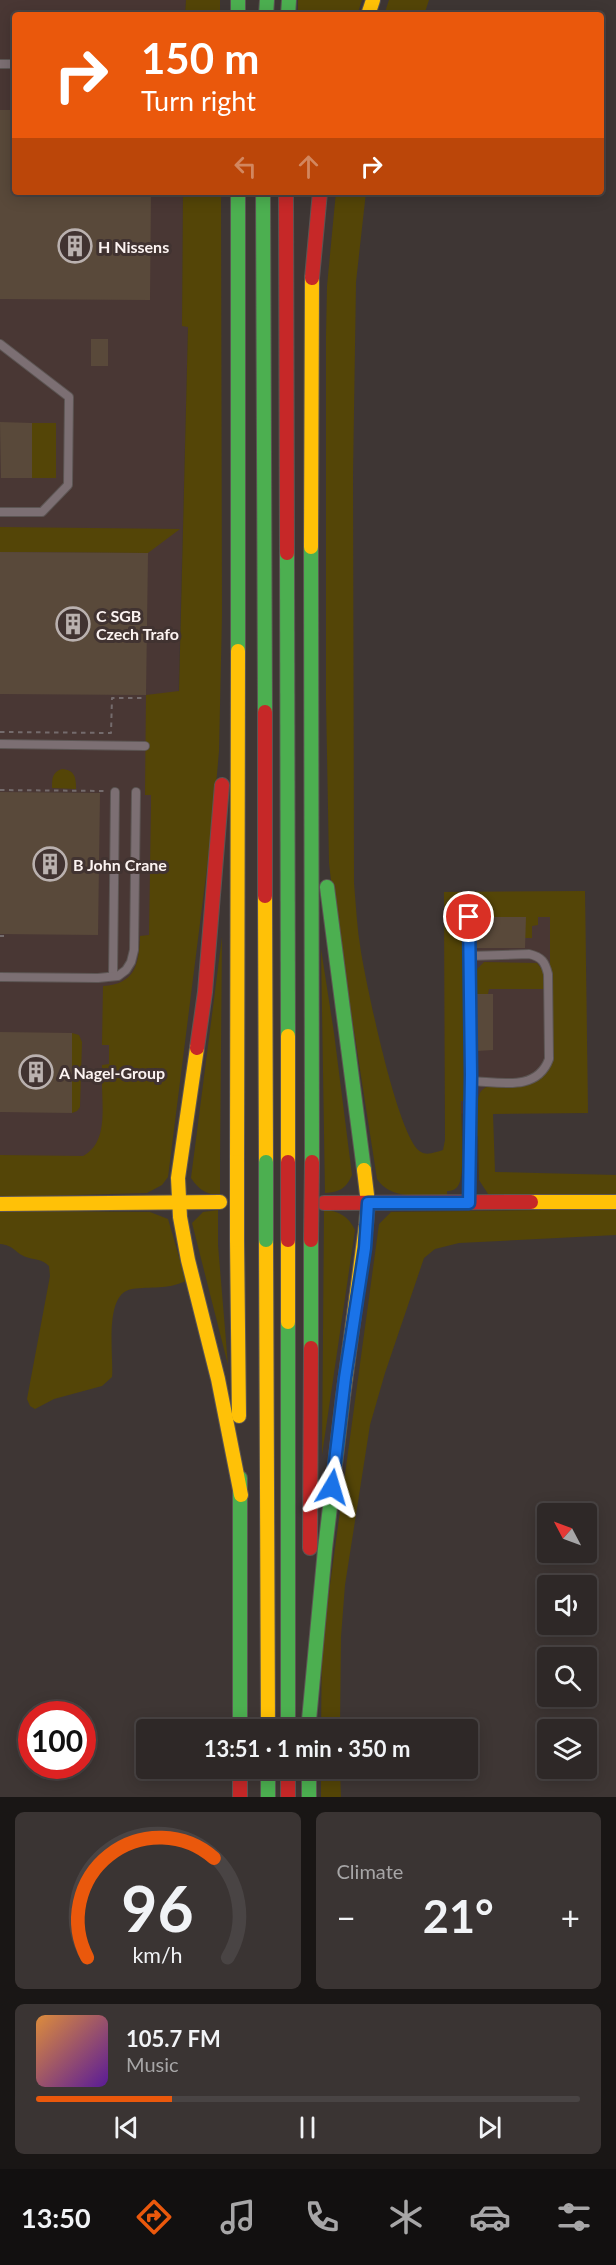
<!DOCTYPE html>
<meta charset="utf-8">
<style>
:root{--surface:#2e2827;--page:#3a3433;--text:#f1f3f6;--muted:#a7a6a7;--line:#494444;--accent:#ea580c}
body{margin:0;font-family:Lato,sans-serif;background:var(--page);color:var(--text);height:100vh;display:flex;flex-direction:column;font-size:22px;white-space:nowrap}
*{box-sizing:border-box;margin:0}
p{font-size:20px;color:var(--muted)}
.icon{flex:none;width:33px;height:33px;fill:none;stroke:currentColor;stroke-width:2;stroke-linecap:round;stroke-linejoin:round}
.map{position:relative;height:1797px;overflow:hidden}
.drawer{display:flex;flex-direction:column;gap:15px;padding:15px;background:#191615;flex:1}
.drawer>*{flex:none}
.top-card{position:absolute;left:12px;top:12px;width:592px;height:183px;border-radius:6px;box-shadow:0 3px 15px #0003,0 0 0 2px var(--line);background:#ea580c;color:#fff;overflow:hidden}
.needle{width:39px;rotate:311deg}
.fabs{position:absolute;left:537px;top:1503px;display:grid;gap:12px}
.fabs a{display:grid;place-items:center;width:60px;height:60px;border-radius:6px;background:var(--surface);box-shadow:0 3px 15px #0003,0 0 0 2px var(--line);font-size:30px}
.speed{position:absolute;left:18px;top:1701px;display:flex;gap:12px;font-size:30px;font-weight:700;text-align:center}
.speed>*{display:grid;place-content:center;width:78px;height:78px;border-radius:50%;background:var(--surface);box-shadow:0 3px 15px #0003,0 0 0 2px var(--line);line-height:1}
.speed .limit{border:9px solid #d22;background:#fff;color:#111}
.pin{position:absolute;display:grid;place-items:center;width:51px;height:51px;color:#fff;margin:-26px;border:3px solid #fff;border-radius:50%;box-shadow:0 2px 6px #0007}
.me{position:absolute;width:66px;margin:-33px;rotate:7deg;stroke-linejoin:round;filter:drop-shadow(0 0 4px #0008)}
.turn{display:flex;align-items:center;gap:21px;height:126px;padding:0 30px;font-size:27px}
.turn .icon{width:78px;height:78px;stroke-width:2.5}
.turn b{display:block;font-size:42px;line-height:51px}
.lanes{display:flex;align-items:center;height:57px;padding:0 30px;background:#0003;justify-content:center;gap:30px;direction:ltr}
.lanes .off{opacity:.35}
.big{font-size:45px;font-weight:700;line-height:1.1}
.drawer .card{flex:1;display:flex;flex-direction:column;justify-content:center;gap:9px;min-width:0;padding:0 21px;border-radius:9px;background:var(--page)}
.drawer .dial{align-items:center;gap:0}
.dial svg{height:156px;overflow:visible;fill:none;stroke:var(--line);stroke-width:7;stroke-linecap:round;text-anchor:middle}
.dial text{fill:var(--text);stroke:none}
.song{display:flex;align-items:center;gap:18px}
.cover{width:72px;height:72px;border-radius:9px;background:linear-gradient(135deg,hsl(30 70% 55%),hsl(270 70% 35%))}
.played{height:6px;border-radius:3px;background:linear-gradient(90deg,var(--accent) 25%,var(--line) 25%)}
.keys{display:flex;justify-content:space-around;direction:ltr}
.heat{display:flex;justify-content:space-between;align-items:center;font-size:33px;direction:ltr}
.drawer .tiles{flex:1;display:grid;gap:15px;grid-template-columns:1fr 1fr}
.card:last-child{grid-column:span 2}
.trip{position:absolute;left:136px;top:1719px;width:342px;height:60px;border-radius:6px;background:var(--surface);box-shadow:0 3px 15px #0003,0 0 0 2px var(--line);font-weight:700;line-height:60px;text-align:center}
.tabs{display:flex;height:96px;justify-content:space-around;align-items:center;background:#121010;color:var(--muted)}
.tabs .icon{width:42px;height:42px}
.tabs .on{color:var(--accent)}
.tabs b{font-size:27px;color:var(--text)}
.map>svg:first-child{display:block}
.built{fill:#493734}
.green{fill:#544507}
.building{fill:#59493a}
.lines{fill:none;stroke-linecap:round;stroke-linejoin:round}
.lane-casing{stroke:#5c5553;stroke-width:10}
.fast-casing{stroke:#5c5553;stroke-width:16}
.slow-casing{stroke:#5c5553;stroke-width:16}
.jam-casing{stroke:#5c5553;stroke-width:16}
.path{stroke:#746b6c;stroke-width:2;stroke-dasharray:4.5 4.5;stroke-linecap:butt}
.lane{stroke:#7c6f73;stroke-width:8}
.fast{stroke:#4caf50;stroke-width:14}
.slow{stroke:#ffc107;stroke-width:14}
.jam{stroke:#c62828;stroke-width:14}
.fast-bridge-casing{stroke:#5c5553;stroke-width:16;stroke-linecap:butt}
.slow-bridge-casing{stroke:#5c5553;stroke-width:16;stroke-linecap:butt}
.jam-bridge-casing{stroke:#5c5553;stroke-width:16;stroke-linecap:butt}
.fast-bridge{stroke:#4caf50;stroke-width:14}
.slow-bridge{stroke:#ffc107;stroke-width:14}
.jam-bridge{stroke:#c62828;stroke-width:14}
.route-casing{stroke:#114b97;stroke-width:15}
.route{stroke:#1a73e8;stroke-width:10}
.labels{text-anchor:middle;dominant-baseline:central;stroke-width:6;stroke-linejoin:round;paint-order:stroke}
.poi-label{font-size:16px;font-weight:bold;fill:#fcf3f1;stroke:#413331;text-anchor:start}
</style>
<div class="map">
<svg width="616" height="1797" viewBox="0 0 616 1797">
<rect width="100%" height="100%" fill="#3e3634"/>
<g class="built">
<polygon points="0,0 186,0 185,15 15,15 15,192 183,192 182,325 188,326 177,751 119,1155 0,1167"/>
<polygon points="585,891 588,1113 445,1114 444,892"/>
</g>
<g class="green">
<polygon points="186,0 220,0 220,15 185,15"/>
<polygon points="298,0 362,0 357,15 298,15"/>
<polygon points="389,0 429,0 424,15 384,15"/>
<path d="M183,192H221L222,615L219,751L213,820L168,1177L162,1185L147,1193L0,1197V1155L83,1156C110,1142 101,1102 102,1076L109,1079V1075H102V1065L109,1064V1045H102L103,986C135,984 139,965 140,936L149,935L151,807V795H145L146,695L179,691L188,327L182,326Z"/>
<path d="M336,192H366L356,282L353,474L354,883C356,906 357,929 361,952C366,982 398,1140 421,1152C427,1156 436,1152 443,1150L445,1140L444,892L585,891L588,1113L493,1114L495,1172L616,1175V1195L488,1194L479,1180L478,1136H476V1103H478C477,1077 512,1084 530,1084C540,1081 545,1075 550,1066V917H538V925L532,926V938H525V917H463L464,1101H461C461,1117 465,1174 459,1184C456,1190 452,1191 447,1191V1195C424,1195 391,1201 377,1179L332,889L329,863L326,700V336L327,286Z"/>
<rect x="32" y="423" width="24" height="55"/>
<polygon points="0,527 180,529 148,553 0,552"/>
<path d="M62,769C75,770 76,778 76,789L52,788C52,779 52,772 62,769Z"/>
<path d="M222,937L220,1162V1196C206,1194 199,1190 191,1178Z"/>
<path d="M321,949L334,1033L352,1175C346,1189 339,1192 325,1193Z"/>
<polygon points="484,962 537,963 544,972 544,989 489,989 488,994 477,994 477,969"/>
<polygon points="72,1033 79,1035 82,1042 80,1107 77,1111 72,1113"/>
<polygon points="616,1209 616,1235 459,1243 435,1249 424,1258 385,1373 370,1425 345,1585 341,1637 340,1729 321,1730 322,1644 379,1224 391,1212"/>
<polygon points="218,1210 218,1245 228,1365 192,1223 203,1212"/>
<path d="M324,1210C339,1211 348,1216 355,1230L322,1455Z"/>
<path d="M0,1211L150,1212L168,1219L186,1281C166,1290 152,1286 132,1289C103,1293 114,1356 112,1377L102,1386L54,1399L35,1409L30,1406L27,1399L50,1276L49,1266C42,1259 35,1260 26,1257C15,1253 14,1245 0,1244Z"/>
<polygon points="321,1769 340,1769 341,1797 321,1797"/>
</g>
<g class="building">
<polygon points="0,110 15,110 15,192 151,192 150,300 0,299"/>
<rect x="91" y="339" width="17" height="27"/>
<polygon points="0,422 32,423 32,478 1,478"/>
<polygon points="0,552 148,553 146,695 0,694"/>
<polygon points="0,792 100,793 98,935 0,934"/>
<polygon points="477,917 526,917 525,948 477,948"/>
<polygon points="477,994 493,994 493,1050 477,1051"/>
<polygon points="0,1032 72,1033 72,1113 0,1112"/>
</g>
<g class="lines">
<defs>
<g id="lane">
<polyline points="0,64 15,64"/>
<polyline points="0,344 69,397 68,485 42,512 0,512"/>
<polyline points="0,744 145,746"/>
<polyline points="469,917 471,1075 469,1201"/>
<path d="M469,956L529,954C542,957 545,962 548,974L549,1059C537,1092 500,1082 471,1081"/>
<polyline points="113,976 115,792"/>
<polyline points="0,977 98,978 118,976 126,970 131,962 134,950 136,792"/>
</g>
<g id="fast">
<polyline points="238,0 238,15"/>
<polyline points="266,15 267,0"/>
<polyline points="288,15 289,0"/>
<polyline points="263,192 265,712"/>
<polyline points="311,547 312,1162"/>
<polyline points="287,553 288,1036"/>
<polyline points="238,651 238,192"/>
<polyline points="327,887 364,1170"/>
<polyline points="288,1322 288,1730"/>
<polyline points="311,1348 311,1240"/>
<polyline points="240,1478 240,1730"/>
<polyline points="309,1720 325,1549 343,1397"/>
<polyline points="268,1768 268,1797"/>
<polyline points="309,1768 309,1797"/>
</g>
<g id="slow">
<polyline points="368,15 373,0"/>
<polyline points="311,547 312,278"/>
<polyline points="265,896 266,1162"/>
<polyline points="288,1036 288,1162"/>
<polyline points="197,1048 178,1178 180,1217 188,1260 218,1379 241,1495"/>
<polyline points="237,1162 238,651"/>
<polyline points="531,1202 616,1202"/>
<polyline points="0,1204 220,1202"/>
<polyline points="237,1240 239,1416"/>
<polyline points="266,1240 268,1730"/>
<polyline points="288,1240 288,1322"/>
<polyline points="343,1397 366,1225 368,1203 364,1170"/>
</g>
<g id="jam">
<polyline points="286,192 287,553"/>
<polyline points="312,278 320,192"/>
<polyline points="265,712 265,896"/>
<polyline points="197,1048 205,992 222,785"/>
<polyline points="324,1203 531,1202"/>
<polyline points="310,1548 311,1348"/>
<polyline points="240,1768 240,1797"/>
<polyline points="288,1768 288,1797"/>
</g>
</defs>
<use href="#lane" class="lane-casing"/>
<use href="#fast" class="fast-casing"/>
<use href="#slow" class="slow-casing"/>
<use href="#jam" class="jam-casing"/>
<g class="path">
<polyline points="0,732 111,733 112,698 142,698"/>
<polyline points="0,790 105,791"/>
<polyline points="0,936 4,936"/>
</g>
<use href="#lane" class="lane"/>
<use href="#fast" class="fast"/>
<use href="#slow" class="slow"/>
<use href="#jam" class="jam"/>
<defs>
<polyline id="fast-bridge" points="266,1162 266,1240"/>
<polyline id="slow-bridge" points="237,1162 237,1240"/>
<g id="jam-bridge">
<polyline points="288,1162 288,1240"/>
<polyline points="311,1240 312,1162"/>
</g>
</defs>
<use href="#fast-bridge" class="fast-bridge-casing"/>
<use href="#slow-bridge" class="slow-bridge-casing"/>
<use href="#jam-bridge" class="jam-bridge-casing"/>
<use href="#fast-bridge" class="fast-bridge"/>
<use href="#slow-bridge" class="slow-bridge"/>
<use href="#jam-bridge" class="jam-bridge"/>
</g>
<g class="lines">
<defs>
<polyline id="route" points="332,1487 345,1378 365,1248 368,1203 469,1203 471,1075 469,917"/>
</defs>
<use href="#route" class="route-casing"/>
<use href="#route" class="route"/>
</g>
<defs>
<symbol id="building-ring" viewBox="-11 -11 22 22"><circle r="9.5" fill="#413331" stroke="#bab1af" stroke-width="1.5"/><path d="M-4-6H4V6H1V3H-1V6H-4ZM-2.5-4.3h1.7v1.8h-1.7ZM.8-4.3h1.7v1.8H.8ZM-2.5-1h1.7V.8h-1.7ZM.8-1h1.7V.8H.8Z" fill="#bab1af"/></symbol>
</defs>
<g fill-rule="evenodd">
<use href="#building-ring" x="56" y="227" width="38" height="38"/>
<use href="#building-ring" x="54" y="605" width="38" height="38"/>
<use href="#building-ring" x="31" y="845" width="38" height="38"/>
<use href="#building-ring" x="17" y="1053" width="38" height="38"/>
</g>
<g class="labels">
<g class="poi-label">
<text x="98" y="246">H Nissens</text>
<text x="96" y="615">C SGB<tspan x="96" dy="18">Czech Trafo</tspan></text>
<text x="73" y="864">B John Crane</text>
<text x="59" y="1072">A Nagel-Group</text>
</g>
</g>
</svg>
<div class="fabs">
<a><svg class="needle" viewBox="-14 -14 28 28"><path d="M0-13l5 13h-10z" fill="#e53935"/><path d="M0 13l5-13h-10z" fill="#a7a6a7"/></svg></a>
<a><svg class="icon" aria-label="sound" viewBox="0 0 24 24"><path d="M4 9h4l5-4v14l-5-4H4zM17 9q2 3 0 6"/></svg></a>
<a><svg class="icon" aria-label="search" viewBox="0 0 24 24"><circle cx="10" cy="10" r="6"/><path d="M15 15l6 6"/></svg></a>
<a><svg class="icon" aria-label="layers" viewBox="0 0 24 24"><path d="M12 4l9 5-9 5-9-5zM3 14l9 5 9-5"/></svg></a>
</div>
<div class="speed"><div class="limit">100</div></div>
<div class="pin" style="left:469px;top:917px;background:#d93025"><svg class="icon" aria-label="arrive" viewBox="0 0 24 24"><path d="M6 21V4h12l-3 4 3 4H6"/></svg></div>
<svg class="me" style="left:332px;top:1487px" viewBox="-20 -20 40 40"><path d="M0-17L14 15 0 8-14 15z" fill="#1a73e8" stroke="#fff" stroke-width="4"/></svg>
<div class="trip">13:51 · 1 min · 350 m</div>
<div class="top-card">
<div class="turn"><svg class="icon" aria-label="right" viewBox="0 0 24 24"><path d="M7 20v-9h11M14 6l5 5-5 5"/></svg><div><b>150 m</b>Turn right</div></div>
<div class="lanes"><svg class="icon off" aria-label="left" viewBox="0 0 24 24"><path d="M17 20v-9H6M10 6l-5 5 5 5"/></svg><svg class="icon off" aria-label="ahead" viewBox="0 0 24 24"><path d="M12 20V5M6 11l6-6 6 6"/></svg><svg class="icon" aria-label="right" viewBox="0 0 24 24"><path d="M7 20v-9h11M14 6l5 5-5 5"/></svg></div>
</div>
</div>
<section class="drawer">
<div class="tiles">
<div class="card dial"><svg viewBox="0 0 100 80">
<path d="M14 69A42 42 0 1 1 86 69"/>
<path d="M14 69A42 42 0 0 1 79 18" stroke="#ea580c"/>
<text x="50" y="56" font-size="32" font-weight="700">96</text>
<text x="50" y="72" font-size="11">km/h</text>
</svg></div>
<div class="card"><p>Climate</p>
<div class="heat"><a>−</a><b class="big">21°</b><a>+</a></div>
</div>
<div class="card">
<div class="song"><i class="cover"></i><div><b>105.7 FM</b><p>Music</p></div></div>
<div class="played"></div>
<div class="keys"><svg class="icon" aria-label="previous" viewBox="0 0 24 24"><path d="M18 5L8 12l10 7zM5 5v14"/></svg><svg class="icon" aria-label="pause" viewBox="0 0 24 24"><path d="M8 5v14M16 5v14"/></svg><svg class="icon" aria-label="next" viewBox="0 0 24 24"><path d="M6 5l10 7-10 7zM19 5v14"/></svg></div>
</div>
</div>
</section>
<nav class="tabs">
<b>13:50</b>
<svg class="icon on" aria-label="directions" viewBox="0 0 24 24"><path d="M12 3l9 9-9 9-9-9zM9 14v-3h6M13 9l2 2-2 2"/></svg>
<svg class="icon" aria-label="music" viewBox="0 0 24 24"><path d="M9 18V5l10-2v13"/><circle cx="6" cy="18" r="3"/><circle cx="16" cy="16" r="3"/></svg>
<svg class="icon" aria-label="phone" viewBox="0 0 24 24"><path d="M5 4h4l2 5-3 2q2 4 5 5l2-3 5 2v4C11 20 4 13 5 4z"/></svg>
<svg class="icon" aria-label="climate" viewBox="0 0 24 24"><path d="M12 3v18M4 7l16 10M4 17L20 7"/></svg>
<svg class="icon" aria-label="car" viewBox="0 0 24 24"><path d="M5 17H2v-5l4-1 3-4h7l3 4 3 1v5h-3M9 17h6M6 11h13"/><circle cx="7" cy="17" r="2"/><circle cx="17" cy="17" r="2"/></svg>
<svg class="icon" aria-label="filters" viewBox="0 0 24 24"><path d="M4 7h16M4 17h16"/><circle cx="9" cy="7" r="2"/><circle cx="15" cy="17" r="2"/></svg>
</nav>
